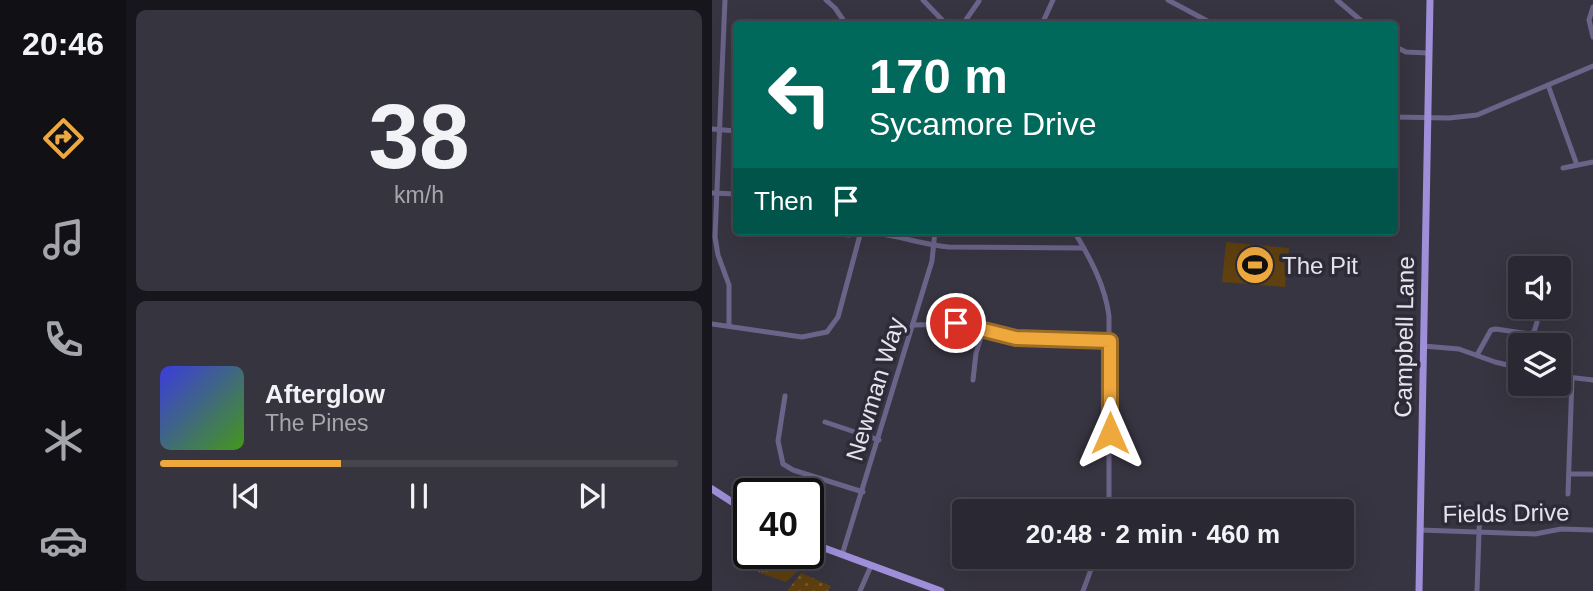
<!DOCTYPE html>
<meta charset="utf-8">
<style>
:root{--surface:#2a2832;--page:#36343e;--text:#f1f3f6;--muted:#a5a6ac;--line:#46444d;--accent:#eea83c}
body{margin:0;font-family:Helvetica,sans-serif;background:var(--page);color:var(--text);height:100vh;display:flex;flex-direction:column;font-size:26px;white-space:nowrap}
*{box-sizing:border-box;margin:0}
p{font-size:23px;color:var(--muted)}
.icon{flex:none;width:38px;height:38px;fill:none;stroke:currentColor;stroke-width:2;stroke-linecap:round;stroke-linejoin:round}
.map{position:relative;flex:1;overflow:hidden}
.panel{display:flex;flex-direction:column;gap:10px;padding:10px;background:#17161c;width:586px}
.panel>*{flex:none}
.top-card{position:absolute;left:21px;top:21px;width:665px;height:214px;border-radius:7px;box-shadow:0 7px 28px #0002,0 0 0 2px var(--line);background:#00695c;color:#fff;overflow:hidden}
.buttons{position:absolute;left:796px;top:256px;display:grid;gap:14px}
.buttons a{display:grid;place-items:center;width:63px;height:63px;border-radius:7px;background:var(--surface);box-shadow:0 7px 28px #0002,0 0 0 2px var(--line);font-size:35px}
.speed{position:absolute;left:21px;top:478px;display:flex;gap:14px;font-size:35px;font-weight:700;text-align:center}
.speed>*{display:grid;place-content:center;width:91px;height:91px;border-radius:50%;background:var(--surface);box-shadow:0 7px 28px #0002,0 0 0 2px var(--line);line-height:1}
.speed .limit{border:4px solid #111;border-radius:10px;background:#fff;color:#111}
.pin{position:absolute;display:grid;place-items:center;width:60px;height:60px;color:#fff;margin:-30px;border:4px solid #fff;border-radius:50%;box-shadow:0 2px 7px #0007}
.me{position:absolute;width:77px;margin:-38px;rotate:0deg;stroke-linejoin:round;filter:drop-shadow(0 0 5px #0008)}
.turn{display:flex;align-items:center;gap:24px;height:147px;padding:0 21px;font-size:32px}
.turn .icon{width:91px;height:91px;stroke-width:2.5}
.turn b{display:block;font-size:49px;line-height:60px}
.then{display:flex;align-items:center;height:66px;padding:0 21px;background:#0003;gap:14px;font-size:26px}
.panel .card{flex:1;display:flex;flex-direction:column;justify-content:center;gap:10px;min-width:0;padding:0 24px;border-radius:10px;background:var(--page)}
.panel .dial{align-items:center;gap:0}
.dial b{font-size:91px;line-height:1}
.song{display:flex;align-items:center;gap:21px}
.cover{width:84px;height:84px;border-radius:10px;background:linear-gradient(135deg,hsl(240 70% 55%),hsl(100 70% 35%))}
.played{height:7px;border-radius:4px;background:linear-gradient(90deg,var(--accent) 35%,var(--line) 35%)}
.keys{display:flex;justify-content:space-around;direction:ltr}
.trip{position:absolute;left:240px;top:499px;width:402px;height:70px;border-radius:7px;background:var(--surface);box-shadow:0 7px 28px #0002,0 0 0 2px var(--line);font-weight:600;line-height:70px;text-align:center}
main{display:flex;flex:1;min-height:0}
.menu{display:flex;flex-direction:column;width:126px;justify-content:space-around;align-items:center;background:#111014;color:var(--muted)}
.menu .icon{width:49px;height:49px}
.menu .active{color:var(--accent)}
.menu b{font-size:32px;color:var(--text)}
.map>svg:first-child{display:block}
.grass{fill:url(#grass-tufts)}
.park{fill:url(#park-dots)}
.pitch{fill:#5f400f}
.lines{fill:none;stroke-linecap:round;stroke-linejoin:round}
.minor{stroke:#6b6489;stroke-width:5}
.major{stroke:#9e8fd8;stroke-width:7}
.route-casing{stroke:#9b6d27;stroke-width:18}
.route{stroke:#eea83c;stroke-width:12}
.labels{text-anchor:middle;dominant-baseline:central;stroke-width:7;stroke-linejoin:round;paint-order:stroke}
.poi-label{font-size:24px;fill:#e5e3ec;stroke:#2e2b38;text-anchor:start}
.street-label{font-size:24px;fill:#e5e3ec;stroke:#2e2b38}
</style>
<main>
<nav class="menu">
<b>20:46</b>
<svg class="icon active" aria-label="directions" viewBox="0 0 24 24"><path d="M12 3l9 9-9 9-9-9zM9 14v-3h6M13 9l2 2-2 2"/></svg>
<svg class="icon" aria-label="music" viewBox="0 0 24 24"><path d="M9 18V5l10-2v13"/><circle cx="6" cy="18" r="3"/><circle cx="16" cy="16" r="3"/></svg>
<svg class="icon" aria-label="phone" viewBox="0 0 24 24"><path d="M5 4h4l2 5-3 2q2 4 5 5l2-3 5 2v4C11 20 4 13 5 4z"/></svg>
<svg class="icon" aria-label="climate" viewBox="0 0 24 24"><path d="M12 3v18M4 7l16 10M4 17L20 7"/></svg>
<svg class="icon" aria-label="car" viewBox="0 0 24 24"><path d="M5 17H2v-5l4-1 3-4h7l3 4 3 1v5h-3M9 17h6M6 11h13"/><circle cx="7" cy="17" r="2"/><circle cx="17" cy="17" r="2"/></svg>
</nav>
<section class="panel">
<div class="card dial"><b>38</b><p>km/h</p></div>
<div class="card">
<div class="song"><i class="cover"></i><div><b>Afterglow</b><p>The Pines</p></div></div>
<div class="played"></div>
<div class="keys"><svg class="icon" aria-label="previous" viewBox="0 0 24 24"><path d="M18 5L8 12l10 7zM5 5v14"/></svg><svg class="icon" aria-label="pause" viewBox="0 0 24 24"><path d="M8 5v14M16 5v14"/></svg><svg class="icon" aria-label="next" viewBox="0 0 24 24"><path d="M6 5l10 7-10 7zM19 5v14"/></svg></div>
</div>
</section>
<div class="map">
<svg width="881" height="591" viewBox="0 0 881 591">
<defs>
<pattern id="grass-tufts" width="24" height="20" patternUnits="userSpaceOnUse" patternTransform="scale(1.75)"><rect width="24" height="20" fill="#5f400f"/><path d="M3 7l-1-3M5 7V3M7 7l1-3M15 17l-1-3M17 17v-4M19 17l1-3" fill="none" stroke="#765b32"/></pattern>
<pattern id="park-dots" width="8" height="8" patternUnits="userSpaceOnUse" patternTransform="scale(1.75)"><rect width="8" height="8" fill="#5f400f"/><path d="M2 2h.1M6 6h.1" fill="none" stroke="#765b32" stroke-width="1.8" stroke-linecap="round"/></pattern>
</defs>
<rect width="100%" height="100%" fill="#383542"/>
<polygon class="grass" points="96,548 103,551 98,560 74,582 46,572 53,553 96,553"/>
<polygon class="park" points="89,573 119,586 116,591 75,591"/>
<polygon class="pitch" points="514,242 577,248 573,287 510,282"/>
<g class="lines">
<g class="minor">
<polyline points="13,0 3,237 6,255 17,285 17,326"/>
<polyline points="114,0 123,8 134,24"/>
<polyline points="211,0 234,24"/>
<polyline points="456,0 501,24"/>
<polyline points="625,0 653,24"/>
<polyline points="881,7 877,20 881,37"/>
<polyline points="251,24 267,1"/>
<polyline points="330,24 341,0"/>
<polyline points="682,46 694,52 716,53"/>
<polyline points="836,85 865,165"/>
<polyline points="682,117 737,118 765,115 881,66"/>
<polyline points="0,129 24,131"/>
<polyline points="851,168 881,162"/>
<polyline points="0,193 24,194"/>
<path d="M362,231C378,258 393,285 397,316V511"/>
<path d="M136,235C170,228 202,244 237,247L372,248"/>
<polyline points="0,324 90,337 115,332 126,317 148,235 152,231"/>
<polyline points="201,325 249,324 305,338 398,341"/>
<polyline points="711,346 747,349 783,362 808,368"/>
<polyline points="765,355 779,330 784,329 818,334 822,332 825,322"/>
<polyline points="847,376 881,380"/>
<polyline points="261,380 264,353 272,329"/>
<polyline points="73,396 66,441 71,464 81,470 151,492"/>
<polyline points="113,422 167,440"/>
<polyline points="857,474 881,474"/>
<polyline points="856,494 860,378"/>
<polyline points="708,530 823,534 849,529 881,530"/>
<polyline points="130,555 220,261 223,231"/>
<polyline points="148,591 159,566"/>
<polyline points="371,591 384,556"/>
<polyline points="765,591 768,504"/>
</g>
<g class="major">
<polyline points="0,489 37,513"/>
<polyline points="96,542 229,591"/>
<polyline points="707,591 718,0"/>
</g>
</g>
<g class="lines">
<defs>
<polyline id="route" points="244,323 304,338 398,341 398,433"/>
</defs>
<use href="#route" class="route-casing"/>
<use href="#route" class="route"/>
</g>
<defs>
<symbol id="stadium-disc" viewBox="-11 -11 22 22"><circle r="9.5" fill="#eea83c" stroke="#2e2b38"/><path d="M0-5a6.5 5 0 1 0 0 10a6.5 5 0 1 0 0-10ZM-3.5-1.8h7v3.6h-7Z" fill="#111"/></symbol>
</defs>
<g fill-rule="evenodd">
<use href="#stadium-disc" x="521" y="243" width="44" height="44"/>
</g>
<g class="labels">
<g class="poi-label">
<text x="570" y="265">The Pit</text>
</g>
<g class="street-label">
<text transform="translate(692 337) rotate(-89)">Campbell Lane</text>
<text transform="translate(163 389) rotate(-73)">Newman Way</text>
<text transform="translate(794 513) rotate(-1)">Fields Drive</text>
</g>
</g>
</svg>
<div class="buttons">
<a><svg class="icon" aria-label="sound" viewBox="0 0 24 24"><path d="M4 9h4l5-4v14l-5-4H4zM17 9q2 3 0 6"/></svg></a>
<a><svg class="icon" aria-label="layers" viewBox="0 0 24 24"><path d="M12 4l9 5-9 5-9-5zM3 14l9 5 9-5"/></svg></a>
</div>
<div class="speed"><div class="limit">40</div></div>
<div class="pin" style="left:244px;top:323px;background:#d93025"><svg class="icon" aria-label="arrive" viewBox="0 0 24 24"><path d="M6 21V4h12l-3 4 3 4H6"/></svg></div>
<svg class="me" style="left:398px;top:433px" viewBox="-20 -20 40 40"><path d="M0-17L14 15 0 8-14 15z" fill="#eea83c" stroke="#fff" stroke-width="4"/></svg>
<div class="trip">20:48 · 2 min · 460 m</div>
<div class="top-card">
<div class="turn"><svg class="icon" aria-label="left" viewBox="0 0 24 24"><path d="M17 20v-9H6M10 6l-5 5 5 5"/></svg><div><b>170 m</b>Sycamore Drive</div></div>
<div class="then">Then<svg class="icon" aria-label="arrive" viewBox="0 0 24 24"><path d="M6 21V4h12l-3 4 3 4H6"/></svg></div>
</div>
</div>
</main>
